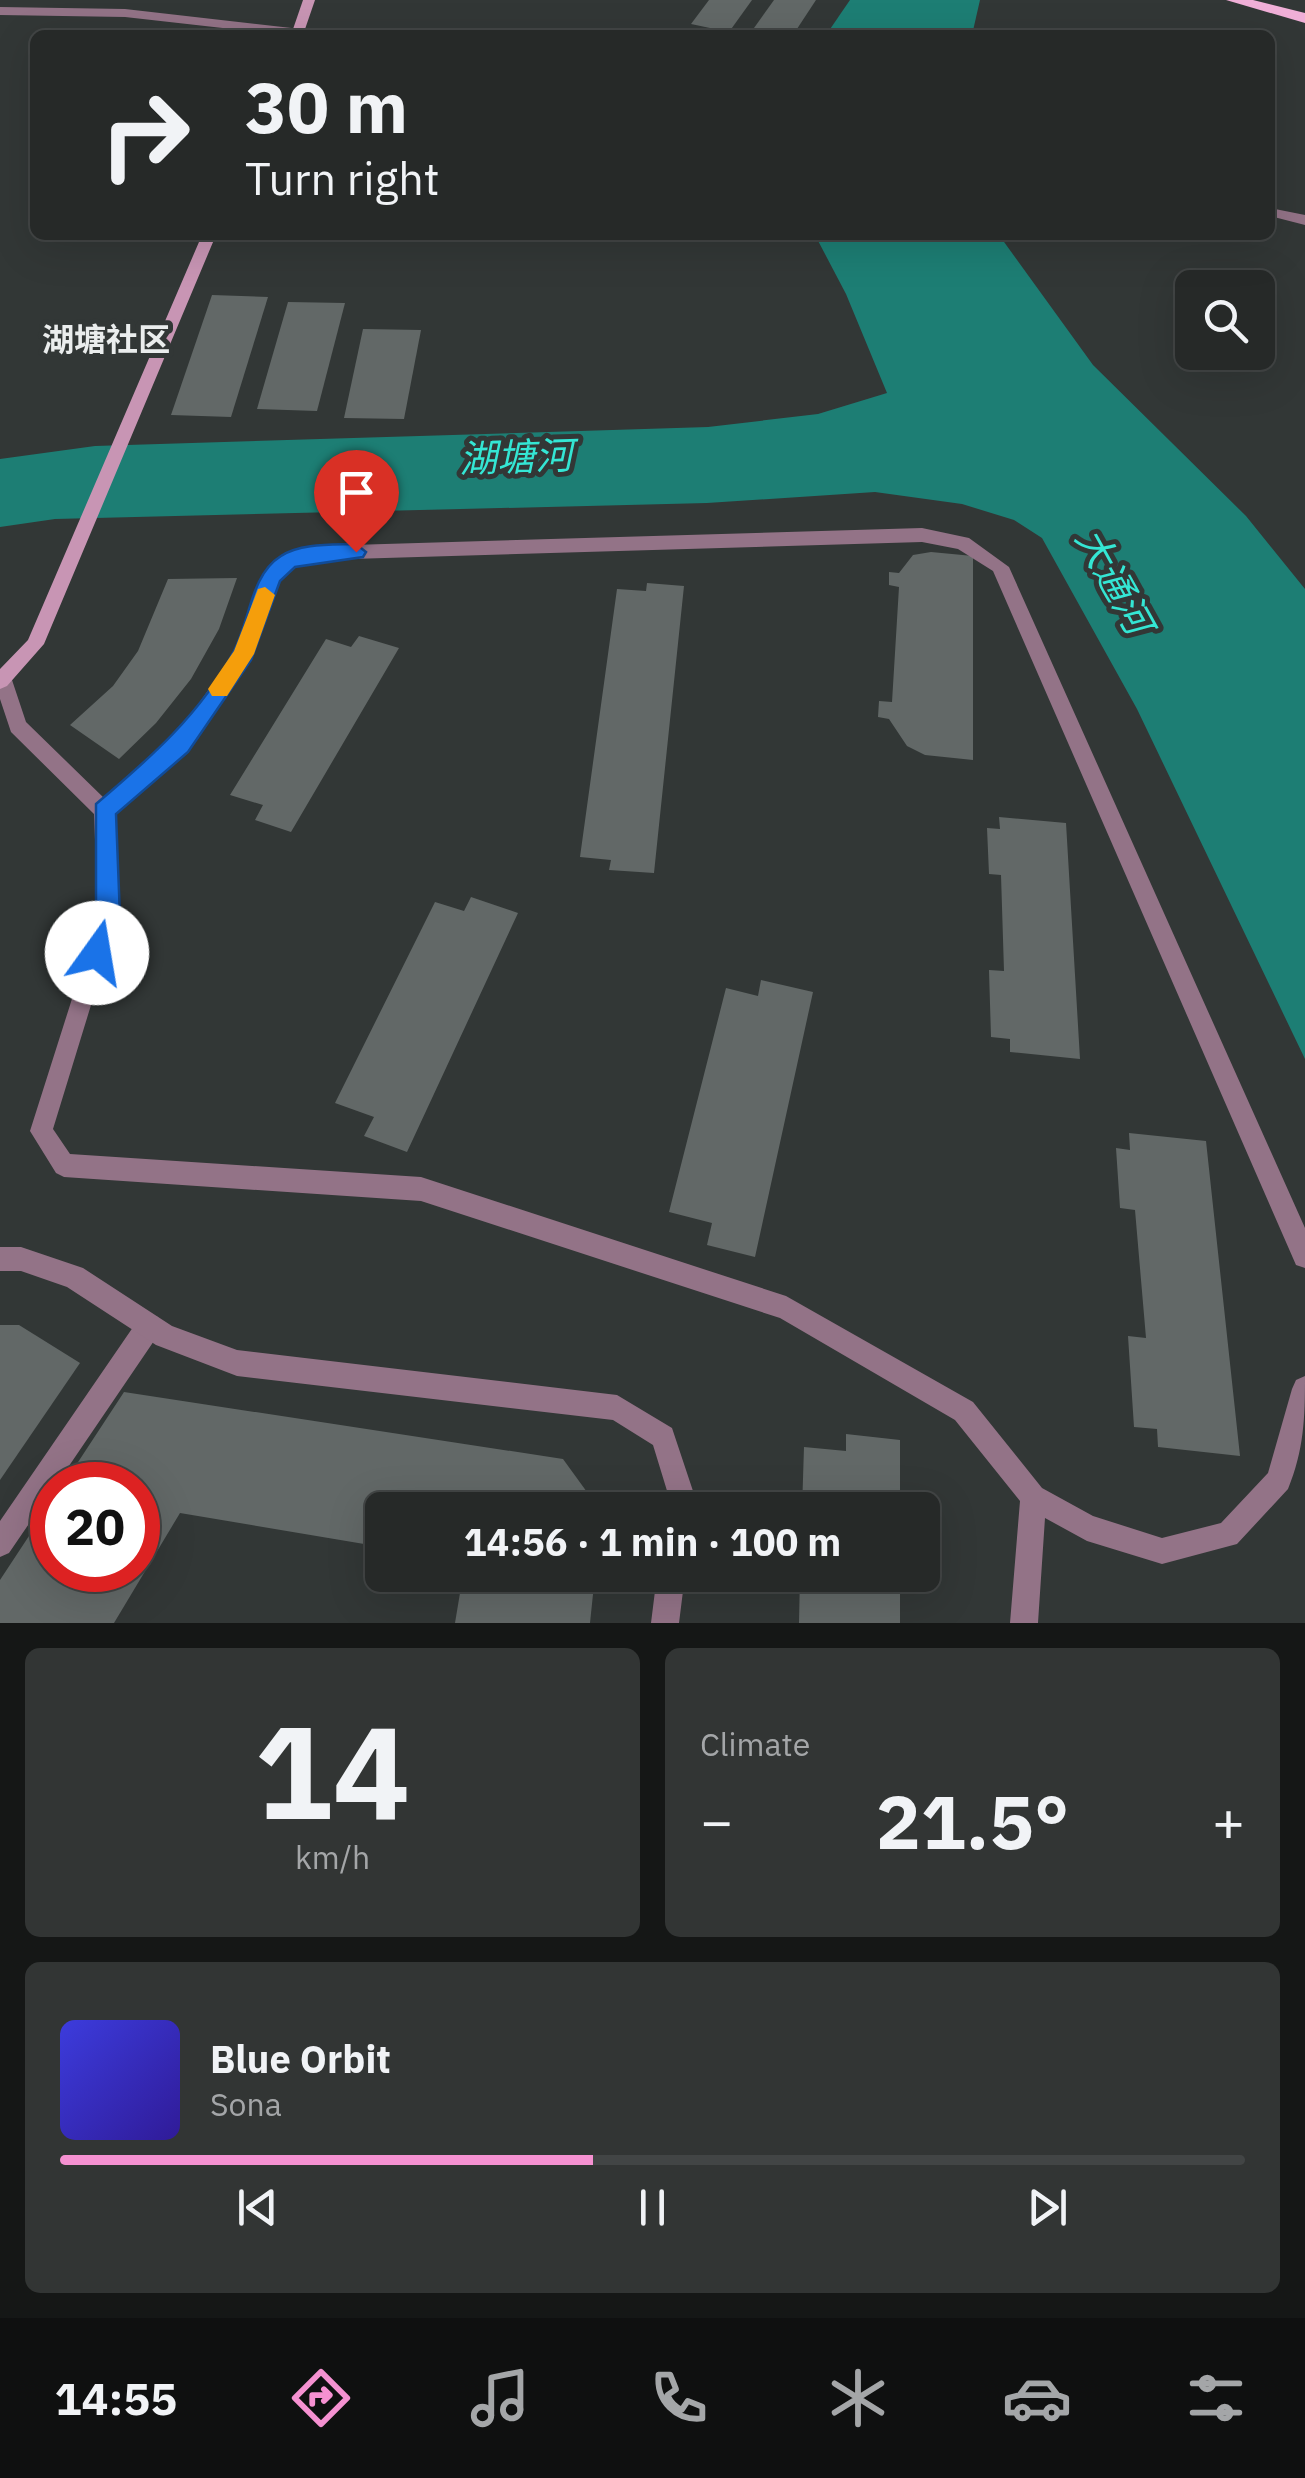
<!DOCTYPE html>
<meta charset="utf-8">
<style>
:root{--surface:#262928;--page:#323534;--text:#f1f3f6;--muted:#a4a6a8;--line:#424545;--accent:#f591d1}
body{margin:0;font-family:"IBM Plex Sans","Noto Sans SC",sans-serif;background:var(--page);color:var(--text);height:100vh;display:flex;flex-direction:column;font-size:38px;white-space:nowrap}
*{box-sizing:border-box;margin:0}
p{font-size:32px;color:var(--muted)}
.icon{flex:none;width:55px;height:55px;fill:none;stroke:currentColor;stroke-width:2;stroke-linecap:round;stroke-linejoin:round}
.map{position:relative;height:1623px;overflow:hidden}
.panel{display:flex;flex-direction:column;gap:25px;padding:25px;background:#151716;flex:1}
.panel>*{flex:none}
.top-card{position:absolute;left:30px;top:30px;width:1245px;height:210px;border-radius:15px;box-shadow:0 10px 40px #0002,0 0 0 2px var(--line);background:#262928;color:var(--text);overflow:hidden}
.tools{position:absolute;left:1175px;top:270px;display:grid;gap:20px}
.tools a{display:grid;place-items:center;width:100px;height:100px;border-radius:15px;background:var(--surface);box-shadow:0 10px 40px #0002,0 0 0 2px var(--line);font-size:50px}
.speed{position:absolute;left:30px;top:1462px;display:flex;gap:20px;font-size:50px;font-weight:700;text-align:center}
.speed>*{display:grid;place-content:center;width:130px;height:130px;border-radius:50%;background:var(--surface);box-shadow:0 10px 40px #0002,0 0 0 2px var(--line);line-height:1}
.speed .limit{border:15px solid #d22;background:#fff;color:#111}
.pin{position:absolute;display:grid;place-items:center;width:85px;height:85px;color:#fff;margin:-102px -42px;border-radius:50% 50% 50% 0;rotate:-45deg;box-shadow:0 0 10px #0007}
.pin .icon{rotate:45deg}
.me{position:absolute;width:110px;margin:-55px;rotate:13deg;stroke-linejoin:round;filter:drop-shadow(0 0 8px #0008)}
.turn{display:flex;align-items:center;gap:35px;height:210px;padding:0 50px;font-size:45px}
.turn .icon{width:130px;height:130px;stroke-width:2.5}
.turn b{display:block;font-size:70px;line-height:85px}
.big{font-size:75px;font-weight:700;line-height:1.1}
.panel .widget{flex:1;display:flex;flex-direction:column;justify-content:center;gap:15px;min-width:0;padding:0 35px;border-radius:15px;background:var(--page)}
.panel .dial{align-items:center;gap:0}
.dial b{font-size:130px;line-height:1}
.song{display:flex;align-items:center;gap:30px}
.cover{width:120px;height:120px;border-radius:15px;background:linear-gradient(135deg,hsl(240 70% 55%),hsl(250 70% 35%))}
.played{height:10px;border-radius:5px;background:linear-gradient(90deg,var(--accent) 45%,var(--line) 45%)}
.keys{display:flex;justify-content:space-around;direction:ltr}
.heat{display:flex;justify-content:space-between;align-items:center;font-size:55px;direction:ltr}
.panel .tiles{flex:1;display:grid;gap:25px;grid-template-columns:1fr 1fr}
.widget:last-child{grid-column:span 2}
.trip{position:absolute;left:365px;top:1492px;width:575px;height:100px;border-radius:15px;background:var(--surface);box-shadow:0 10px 40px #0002,0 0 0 2px var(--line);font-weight:700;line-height:100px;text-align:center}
.menu{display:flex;height:160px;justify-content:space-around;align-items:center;background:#0f1010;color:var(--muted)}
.menu .icon{width:70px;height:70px}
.menu .selected{color:var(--accent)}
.menu b{font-size:45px;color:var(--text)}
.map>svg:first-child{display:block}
.water{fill:#1d7e74}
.building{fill:#626867}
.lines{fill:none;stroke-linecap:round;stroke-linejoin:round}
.lane{fill:#937387;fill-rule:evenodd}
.street{fill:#937387;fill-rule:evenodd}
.secondary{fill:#c895b4;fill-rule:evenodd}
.primary{fill:#f0afd7;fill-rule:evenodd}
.route{fill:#1a73e8;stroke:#114b97;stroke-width:2.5}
.slow{fill:#f59e0b}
.labels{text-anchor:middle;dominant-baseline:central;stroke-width:10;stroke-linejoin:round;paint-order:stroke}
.far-quarter-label{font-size:32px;font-weight:bold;fill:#eaeded;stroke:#323736}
.water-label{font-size:38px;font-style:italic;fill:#34e6d4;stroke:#323736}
</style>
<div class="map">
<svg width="1305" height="1623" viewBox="0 0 1305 1623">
<rect width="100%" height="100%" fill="#323736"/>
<g class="water">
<polygon points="850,0 980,0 972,35 826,35"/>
<polygon points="815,235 999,235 1093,365 1246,516 1305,589 1305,1059 1137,709 1042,538 1014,520 962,504 875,492 707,503 55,519 0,527 0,459 95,446 708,427 818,414 887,393 846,294"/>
</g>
<g class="building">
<polygon points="709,0 752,0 729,32 691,24"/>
<polygon points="774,0 816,0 793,35 749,35"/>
<polygon points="212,295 268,297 231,417 171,415"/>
<polygon points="288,302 345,303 317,411 257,409"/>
<polygon points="363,329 421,330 404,419 344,418"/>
<polygon points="931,552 973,556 973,760 925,755 907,746 889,719 878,717 879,701 892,702 899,587 889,585 889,572 899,573 913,555"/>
<polygon points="237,578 219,629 191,679 156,723 119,759 70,725 113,686 138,651 168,579"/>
<polygon points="647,583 684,586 654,873 609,870 611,860 580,857 617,589 646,591"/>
<polygon points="359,636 399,648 291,832 255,820 263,805 230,795 326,639 351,647"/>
<polygon points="999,817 1066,823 1080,1059 1010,1052 1010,1039 991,1037 989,970 1004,971 1001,875 989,874 987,828 1000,829"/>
<polygon points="471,897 518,913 407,1152 364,1136 374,1117 335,1103 435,902 464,911"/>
<polygon points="761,980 813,992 755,1257 707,1245 712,1223 669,1212 726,988 758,996"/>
<polygon points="1129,1133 1206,1141 1240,1456 1158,1447 1157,1429 1134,1427 1128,1336 1146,1338 1135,1210 1120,1208 1116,1148 1130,1150"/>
<polygon points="0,1325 19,1325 80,1363 0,1480"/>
<polygon points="124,1392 563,1459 600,1510 382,1510 382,1547 180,1513 114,1623 0,1623 0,1580 52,1501 52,1570 138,1570 138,1485 63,1485"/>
<polygon points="846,1434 900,1440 900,1510 802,1510 804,1447 846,1451"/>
<polygon points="463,1575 595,1575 590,1623 455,1623"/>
<polygon points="800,1575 900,1575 900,1623 799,1623"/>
</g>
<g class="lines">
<g class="lane">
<path d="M922,528L969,538L1009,567L1305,1228V1268L1296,1265L993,571L958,549L922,542L318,560L294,566L279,580L251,659L187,752L114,814L118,917L53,1129L70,1154L421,1177L786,1296L973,1402L1042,1488L1093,1516L1162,1538L1221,1523L1268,1473L1292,1389L1296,1380L1305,1376C1305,1418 1304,1450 1288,1489L1237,1544L1162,1564L1087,1541L1045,1518L1038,1623H1010L1020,1501L955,1420L780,1318L421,1201L64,1177L56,1173L30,1131L98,917L94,814L11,732L0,699V672L10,674L26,722L105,799L173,740L236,651L265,572L282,556L318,546Z"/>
<polygon points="149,1314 158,1317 161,1326 158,1335 56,1485 52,1485 52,1490 9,1553 0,1557 0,1521 140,1317"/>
</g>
<g class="street">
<polygon points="0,7 125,9 318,31 324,35 284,35 125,17 0,15"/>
<polygon points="1270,208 1305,215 1305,225 1270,216"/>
<polygon points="0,1247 21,1247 83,1268 172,1326 237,1350 617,1395 672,1428 694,1494 692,1510 666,1510 668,1494 653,1445 613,1420 237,1376 156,1345 67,1287 21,1271 0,1271"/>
<polygon points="657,1575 685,1575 679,1623 651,1623"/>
</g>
<g class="secondary">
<polygon points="303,0 315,0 303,35 291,35"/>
<polygon points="202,235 216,235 44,644 7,686 0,689 0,669 28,640"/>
</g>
<polygon class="primary" points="1226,0 1253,0 1305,13 1305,23"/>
</g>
<path class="route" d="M356,544L366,552L363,557L295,567L280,581L251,660L188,752L116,814L120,917L105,961H88L85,953L96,917V804C149,759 201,714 234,651C250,622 250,575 281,556C301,543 332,545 356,544Z"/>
<polygon class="slow" points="265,587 275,595 254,654 227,696 212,696 208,689 234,651 258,589"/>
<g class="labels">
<g class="far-quarter-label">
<text x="106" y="339">湖塘社区</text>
</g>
<g class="water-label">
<text transform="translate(516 456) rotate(-2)">湖塘河</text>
<text transform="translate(1115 580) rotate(61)">大通河</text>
</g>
</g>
</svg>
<div class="tools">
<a><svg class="icon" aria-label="search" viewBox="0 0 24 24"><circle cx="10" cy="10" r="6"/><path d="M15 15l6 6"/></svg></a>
</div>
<div class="speed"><div class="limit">20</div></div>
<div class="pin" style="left:356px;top:552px;background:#d93025"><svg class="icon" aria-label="arrive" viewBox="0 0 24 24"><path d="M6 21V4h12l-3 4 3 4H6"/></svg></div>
<svg class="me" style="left:97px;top:953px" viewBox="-20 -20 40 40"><circle r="19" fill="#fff"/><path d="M0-13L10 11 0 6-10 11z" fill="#1a73e8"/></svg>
<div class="trip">14:56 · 1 min · 100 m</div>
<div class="top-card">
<div class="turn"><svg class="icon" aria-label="right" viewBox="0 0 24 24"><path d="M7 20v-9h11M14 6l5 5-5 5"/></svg><div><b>30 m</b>Turn right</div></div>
</div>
</div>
<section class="panel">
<div class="tiles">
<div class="widget dial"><b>14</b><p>km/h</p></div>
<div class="widget"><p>Climate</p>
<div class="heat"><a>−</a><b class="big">21.5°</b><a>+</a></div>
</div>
<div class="widget">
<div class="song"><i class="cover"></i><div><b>Blue Orbit</b><p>Sona</p></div></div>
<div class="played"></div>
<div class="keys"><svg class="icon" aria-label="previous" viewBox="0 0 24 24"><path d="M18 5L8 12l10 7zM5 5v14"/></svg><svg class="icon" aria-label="pause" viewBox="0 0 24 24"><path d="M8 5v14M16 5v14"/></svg><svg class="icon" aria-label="next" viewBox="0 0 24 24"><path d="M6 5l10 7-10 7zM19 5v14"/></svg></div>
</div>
</div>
</section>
<nav class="menu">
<b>14:55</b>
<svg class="icon selected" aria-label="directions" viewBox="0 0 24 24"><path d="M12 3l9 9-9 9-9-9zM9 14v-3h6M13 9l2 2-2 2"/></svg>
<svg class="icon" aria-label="music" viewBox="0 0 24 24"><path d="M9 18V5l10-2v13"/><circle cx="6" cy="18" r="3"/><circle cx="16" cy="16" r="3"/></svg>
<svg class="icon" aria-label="phone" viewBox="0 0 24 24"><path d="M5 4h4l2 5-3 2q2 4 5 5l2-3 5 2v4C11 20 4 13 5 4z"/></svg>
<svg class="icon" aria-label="climate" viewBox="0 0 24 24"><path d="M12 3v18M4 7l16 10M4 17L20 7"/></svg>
<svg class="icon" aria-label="car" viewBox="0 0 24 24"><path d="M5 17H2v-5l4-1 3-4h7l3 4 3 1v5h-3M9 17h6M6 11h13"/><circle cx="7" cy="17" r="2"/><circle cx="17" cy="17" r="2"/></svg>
<svg class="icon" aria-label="filters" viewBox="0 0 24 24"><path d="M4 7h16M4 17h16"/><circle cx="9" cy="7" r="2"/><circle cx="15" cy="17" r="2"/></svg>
</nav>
